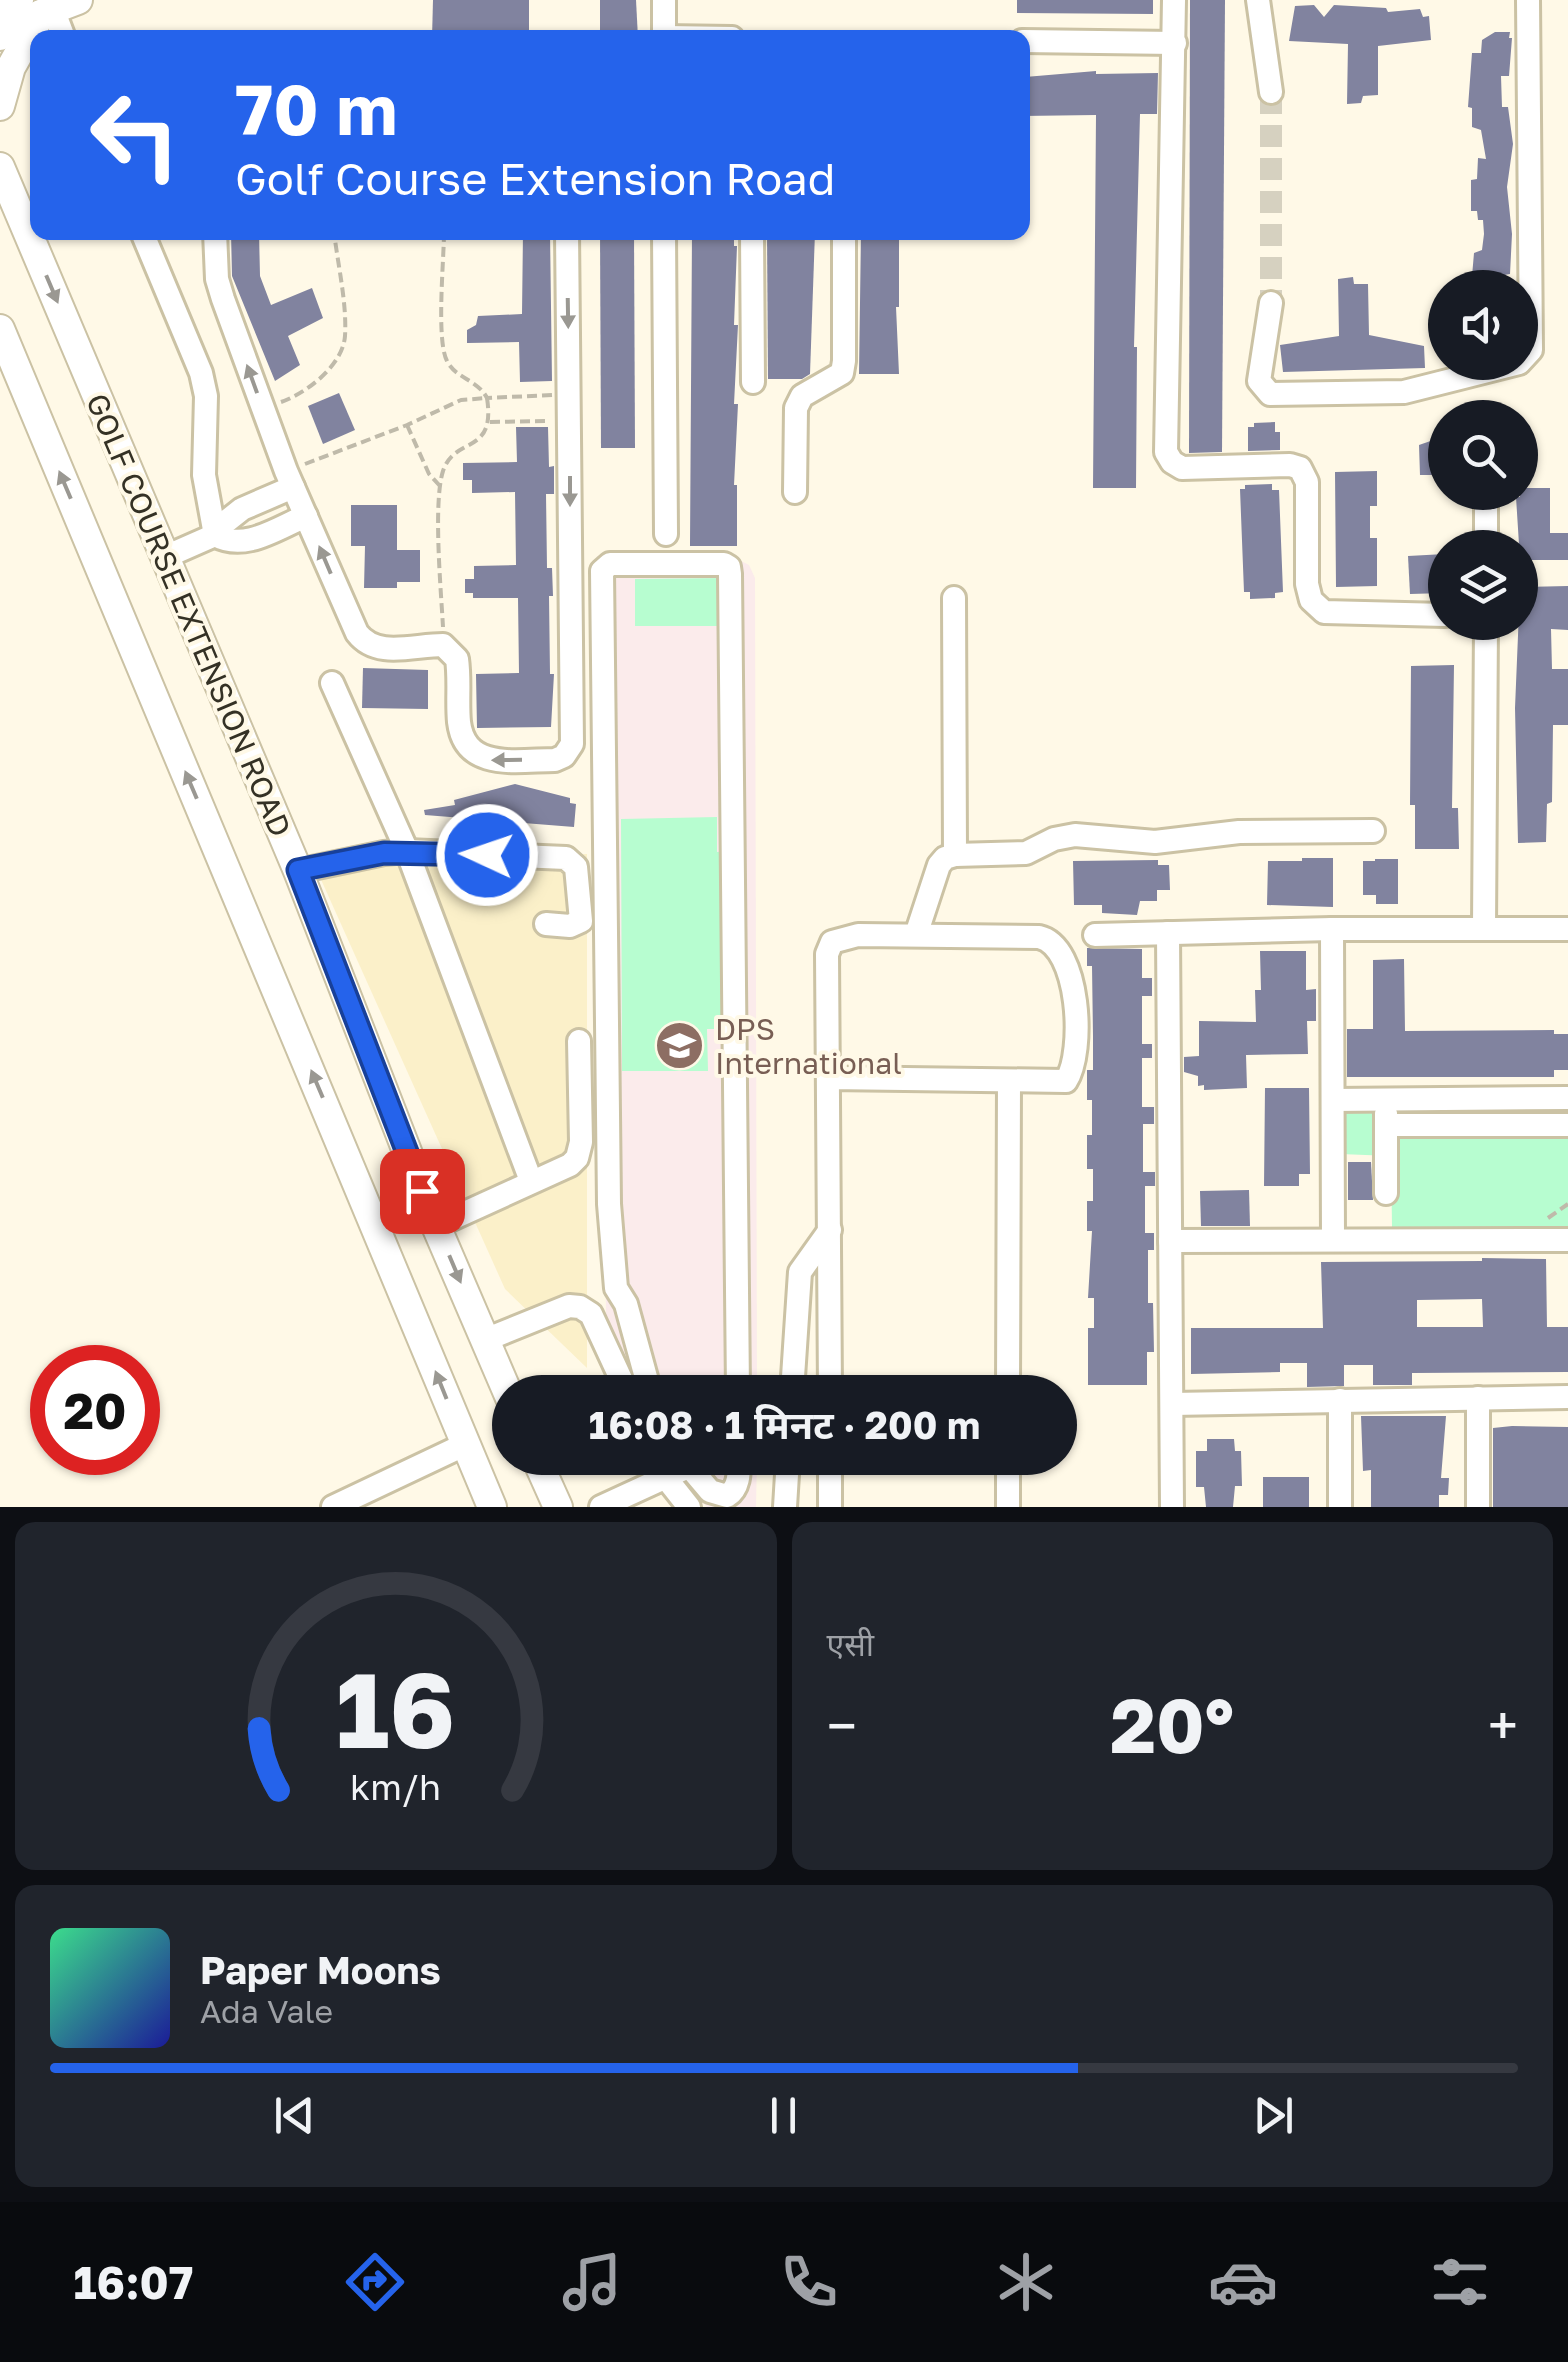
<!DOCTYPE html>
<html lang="hi">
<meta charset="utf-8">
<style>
:root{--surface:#171b24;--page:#20242c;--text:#f1f3f6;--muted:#9ea1a6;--line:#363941;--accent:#2563eb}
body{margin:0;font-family:"Golos Text","Noto Sans Devanagari",sans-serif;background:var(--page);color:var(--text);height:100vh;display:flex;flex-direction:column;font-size:38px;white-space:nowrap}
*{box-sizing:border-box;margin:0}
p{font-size:32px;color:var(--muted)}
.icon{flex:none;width:55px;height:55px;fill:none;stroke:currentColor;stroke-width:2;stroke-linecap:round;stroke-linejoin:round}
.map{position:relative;height:1507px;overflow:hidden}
.side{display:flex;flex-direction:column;gap:15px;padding:15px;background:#0d0f14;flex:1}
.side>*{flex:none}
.top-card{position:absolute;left:30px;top:30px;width:1000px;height:210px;border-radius:20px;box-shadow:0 2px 8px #0004;background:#2563eb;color:#fff;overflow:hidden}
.controls{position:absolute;left:1428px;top:270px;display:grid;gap:20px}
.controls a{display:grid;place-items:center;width:110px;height:110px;border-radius:50%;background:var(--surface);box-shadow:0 2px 8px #0004;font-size:50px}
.speed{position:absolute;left:30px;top:1345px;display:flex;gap:20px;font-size:50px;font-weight:700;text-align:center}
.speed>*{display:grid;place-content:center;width:130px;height:130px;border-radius:50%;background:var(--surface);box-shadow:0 2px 8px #0004;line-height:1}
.speed .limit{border:15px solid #d22;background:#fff;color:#111}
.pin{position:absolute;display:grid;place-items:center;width:85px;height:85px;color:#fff;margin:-42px;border-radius:20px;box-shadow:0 5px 15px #0006}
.me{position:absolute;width:110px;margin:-55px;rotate:273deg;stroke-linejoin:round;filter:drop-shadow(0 0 8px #0008)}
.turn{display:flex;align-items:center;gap:35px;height:210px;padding:0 40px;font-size:45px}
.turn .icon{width:130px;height:130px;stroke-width:2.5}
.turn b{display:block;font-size:70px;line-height:85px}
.big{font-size:75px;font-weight:700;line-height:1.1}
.side .widget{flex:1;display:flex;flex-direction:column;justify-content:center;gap:15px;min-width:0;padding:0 35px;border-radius:20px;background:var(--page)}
.side .dial{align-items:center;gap:0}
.dial svg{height:260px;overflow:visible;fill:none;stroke:var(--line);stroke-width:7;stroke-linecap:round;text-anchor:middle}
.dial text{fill:var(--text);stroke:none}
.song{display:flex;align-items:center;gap:30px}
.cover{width:120px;height:120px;border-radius:15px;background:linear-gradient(135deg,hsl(150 70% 55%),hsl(240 70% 35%))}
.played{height:10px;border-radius:5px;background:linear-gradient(90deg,var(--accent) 70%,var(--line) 70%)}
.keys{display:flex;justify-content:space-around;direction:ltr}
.heat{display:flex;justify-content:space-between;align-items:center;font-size:55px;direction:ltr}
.side .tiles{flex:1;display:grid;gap:15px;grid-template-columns:1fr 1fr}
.widget:last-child{grid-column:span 2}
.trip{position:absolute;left:492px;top:1375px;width:585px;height:100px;border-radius:50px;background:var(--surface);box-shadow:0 2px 8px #0004;font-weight:700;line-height:100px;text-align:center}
.menu{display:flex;height:160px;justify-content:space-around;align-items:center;background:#090b0e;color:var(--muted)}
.menu .icon{width:70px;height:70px}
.menu .selected{color:var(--accent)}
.menu b{font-size:45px;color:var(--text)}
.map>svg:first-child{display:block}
.built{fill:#fbf0c9}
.education{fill:#fbebeb}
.green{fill:#b7fdd0}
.building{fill:#81839f;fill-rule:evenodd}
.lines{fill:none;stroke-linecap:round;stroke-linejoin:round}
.minor-tunnel{stroke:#d6d1c0;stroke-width:22;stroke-dasharray:22 11;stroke-linecap:butt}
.minor-casing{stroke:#cbc2a4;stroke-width:28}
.major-casing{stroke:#cbc2a4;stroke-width:32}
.path{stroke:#bfbaaa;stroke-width:4;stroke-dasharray:10 5;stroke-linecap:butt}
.minor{stroke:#fff;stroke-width:22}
.major{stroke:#fff;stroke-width:28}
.oneway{fill:#9a9892}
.route-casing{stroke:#184099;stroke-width:25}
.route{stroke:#2563eb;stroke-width:18}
.labels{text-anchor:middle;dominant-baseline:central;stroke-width:8;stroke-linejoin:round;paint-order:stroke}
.street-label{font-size:30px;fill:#343125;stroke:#fff9e7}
.education-label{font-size:30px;fill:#785e54;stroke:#fff9e7;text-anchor:start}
</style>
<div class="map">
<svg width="1568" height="1507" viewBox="0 0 1568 1507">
<rect width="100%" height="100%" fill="#fff9e7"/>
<polygon class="built" points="587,854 587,1368 505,1289 314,864 403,858"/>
<g class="education">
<polygon points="597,556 731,556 749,565 755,578 757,1392 642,1392 606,1315"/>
<polygon points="672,1458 757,1458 756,1507 707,1507 684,1483"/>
</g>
<g class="green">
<polygon points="725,578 726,626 635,626 635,579"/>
<polygon points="717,817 717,852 728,851 729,1029 707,1029 708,1071 622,1071 621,819"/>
<polygon points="1340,1107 1568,1107 1568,1227 1392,1227 1391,1156 1340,1154"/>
</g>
<g class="building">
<polygon points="433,0 529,0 529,38 432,38"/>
<polygon points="600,0 636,0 638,38 600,38"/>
<polygon points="1017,0 1153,0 1153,14 1017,13"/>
<polygon points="1190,0 1225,0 1222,452 1189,453"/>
<polygon points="1314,5 1324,17 1334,5 1386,8 1388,12 1420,9 1423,17 1429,16 1431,40 1378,46 1378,95 1363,96 1361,103 1347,104 1348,44 1289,41 1295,6"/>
<polygon points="1495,32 1510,32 1509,38 1512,38 1509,76 1501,76 1502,107 1508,107 1513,144 1507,187 1512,234 1510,274 1504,275 1503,284 1499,284 1499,288 1471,288 1474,253 1482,250 1484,234 1483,220 1478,220 1477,211 1471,211 1471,180 1477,179 1478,158 1486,159 1481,130 1472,127 1472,108 1468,107 1472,53 1481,53 1482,40"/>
<polygon points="1096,71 1096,74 1158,73 1157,114 1140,114 1134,347 1137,347 1136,488 1093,488 1096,115 1022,116 1022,80 1025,77"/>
<polygon points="231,232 259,232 260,276 271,305 312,288 323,318 288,336 300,365 275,381 232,276"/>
<polygon points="523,232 550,232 552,381 520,382 519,342 467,343 467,330 476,325 478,316 522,314"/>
<polygon points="600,232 634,232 635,448 601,448"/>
<polygon points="692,232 734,232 734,246 737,246 734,325 738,325 734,404 738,404 734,485 737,485 737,546 690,546"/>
<polygon points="767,232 815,232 810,374 802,379 768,379"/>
<polygon points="861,232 899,232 899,307 896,307 899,374 859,374"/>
<polygon points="1353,277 1354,284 1368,284 1369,335 1424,346 1425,368 1283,372 1280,345 1339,336 1338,279"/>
<polygon points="339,393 355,430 323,444 308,406"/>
<polygon points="1275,422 1275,432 1280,432 1280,450 1248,451 1248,427 1254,427 1254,423"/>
<polygon points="516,427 548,427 549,467 554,466 554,494 546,494 547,568 552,568 553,596 549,596 550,674 554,674 551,727 477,728 476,674 519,673 518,598 473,598 473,593 465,593 465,579 474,579 474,566 516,565 515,492 472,493 472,480 463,480 463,463 517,462"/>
<polygon points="1445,436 1445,475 1420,475 1419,445"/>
<polygon points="1377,471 1377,506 1370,506 1370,538 1377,538 1377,586 1336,587 1335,472"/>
<polygon points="1272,484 1272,490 1279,490 1283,592 1275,593 1275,598 1250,599 1250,592 1244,592 1240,489 1245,489 1245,485"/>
<polygon points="1520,488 1550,488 1550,533 1568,533 1568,560 1520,560 1516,497 1520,497"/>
<polygon points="351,505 397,505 397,550 420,550 420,582 397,582 397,588 364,588 365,546 351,546"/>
<polygon points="1445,554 1445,593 1410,594 1408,556"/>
<polygon points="1568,586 1568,630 1551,629 1552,669 1568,669 1568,725 1553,725 1552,802 1547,804 1546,842 1518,843 1515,708 1520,587"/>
<polygon points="1454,665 1452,808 1458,808 1459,849 1415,849 1415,805 1410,805 1411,666"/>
<polygon points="363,668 428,670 428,709 362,708"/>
<polygon points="515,784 570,798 570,803 576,804 574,827 425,815 424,810 455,805 454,800"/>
<polygon points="1302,858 1333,858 1333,907 1267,905 1268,861 1302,861"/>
<polygon points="1375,859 1398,859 1398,904 1376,904 1376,895 1363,895 1363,861 1375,861"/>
<polygon points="1158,860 1158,865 1169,865 1170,890 1157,890 1157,901 1140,901 1137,915 1102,913 1102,905 1074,905 1073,861"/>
<polygon points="1087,948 1142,949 1142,978 1152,978 1152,996 1142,996 1142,1044 1152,1044 1152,1058 1142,1058 1142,1107 1154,1107 1154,1124 1143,1124 1143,1172 1155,1172 1155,1186 1145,1186 1145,1233 1154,1233 1154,1250 1148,1250 1148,1303 1153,1303 1154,1352 1147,1352 1147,1385 1088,1385 1088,1328 1094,1328 1094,1298 1088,1298 1092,1231 1087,1231 1087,1201 1093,1201 1093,1169 1087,1169 1087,1135 1092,1135 1092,1100 1087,1100 1087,1070 1093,1070 1093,1036 1092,966 1087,966"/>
<polygon points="1260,951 1306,951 1306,990 1316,989 1316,1021 1307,1021 1308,1054 1246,1055 1247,1088 1204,1090 1204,1085 1198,1086 1198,1076 1184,1072 1184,1057 1199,1056 1199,1021 1256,1022 1255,990 1261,990"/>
<polygon points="1404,959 1405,1031 1554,1030 1554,1034 1568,1034 1568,1070 1554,1070 1554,1077 1347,1077 1347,1029 1373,1029 1373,960"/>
<polygon points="1265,1088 1309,1088 1310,1174 1299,1174 1299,1186 1264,1186"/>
<polygon points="1348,1162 1371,1162 1373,1200 1348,1200"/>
<polygon points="1249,1190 1250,1226 1201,1226 1200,1191"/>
<path d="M1482,1258L1546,1259L1547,1327H1568V1372L1412,1373V1385H1373V1365H1344V1386L1307,1387V1363H1280V1372L1191,1374V1328H1323L1321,1262L1482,1261ZM1482,1299L1483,1327H1417V1300Z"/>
<polygon points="1361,1416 1446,1416 1441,1478 1449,1478 1448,1495 1439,1495 1439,1507 1371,1507 1371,1470 1363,1471"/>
<polygon points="1512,1426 1568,1427 1568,1507 1493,1507 1493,1428"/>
<polygon points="1207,1439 1234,1439 1235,1451 1241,1451 1242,1486 1235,1486 1233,1507 1206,1507 1204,1487 1196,1487 1196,1451 1207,1451"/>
<rect x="1263" y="1477" width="46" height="30"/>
</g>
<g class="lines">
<polyline class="minor-tunnel" points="1271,92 1271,303"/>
<defs>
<g id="minor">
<polyline points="664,0 664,38"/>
<polyline points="1174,0 1166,452 1172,462 1182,468 1290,465 1300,468 1307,482 1307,584 1311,600 1324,612 1445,615"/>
<polyline points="1258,0 1271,92"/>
<polyline points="53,9 64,38"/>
<polyline points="664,37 732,38"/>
<polyline points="1022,41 1175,43"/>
<polyline points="142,232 201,373 206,396 204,475 215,535"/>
<path d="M215,232L217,279L223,299L286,471L357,633C377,659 413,645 443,645L457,659C460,680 457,701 459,722C465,772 519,760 555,760L564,756L572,744L567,232"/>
<polyline points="664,232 666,534"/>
<polyline points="752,232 753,382"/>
<polyline points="1271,303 1259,381 1270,394 1404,392 1519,363 1531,350 1528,0"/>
<polyline points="795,492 796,408 802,396 842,373 844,361 844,232"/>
<path d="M215,535C245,552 277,528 306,516"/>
<polyline points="1486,548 1486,502"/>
<polyline points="165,557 215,535 223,524 242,509 293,487"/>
<polyline points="954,598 955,855"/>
<polyline points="332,683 407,851 531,1181"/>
<polyline points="298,871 384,853 407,851 566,858 576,867 581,921 570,926 546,924"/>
<polyline points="1332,929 1333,1240"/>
<polyline points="1484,929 1486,622"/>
<polyline points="1168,933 1172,1507"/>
<polyline points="916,935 939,865 945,858 955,855 1026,853 1054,839 1075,835 1155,842 1239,832 1373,831"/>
<polyline points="1095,935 1332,929 1568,929"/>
<path d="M829,1078L1066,1081C1085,1052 1080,946 1039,937L858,935L832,942L827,954L830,1392"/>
<polyline points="1333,1100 1568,1098"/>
<polyline points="1386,1125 1568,1125"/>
<polyline points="1386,1193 1386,1114"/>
<polyline points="436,1226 570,1165 577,1158 581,1142 579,1041"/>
<polyline points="1170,1241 1568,1240"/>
<polyline points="485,1340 569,1306 580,1307 591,1314 627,1392"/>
<polyline points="650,1392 626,1304 616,1288 609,1204 602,571 610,564 724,564 729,567 730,574 738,1392"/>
<polyline points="792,1392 800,1272 830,1230"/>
<polyline points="1008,1392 1009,1081"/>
<polyline points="1478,1398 1478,1507"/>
<polyline points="1172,1404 1568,1397"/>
<polyline points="657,1458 666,1478 689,1507"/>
<path d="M682,1458L710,1491L727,1496C740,1488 739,1471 739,1458"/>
<polyline points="333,1507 466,1444"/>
<polyline points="601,1507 688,1467"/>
<polyline points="785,1507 788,1458"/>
<polyline points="830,1507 830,1458"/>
<polyline points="1008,1507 1008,1458"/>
<polyline points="1340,1507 1340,1400"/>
</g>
<g id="major">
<polyline points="0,7 19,0"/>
<polyline points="0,36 41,14 78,0"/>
<polyline points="0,106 11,67 41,14"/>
<polyline points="0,167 298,871 436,1226 510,1398"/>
<polyline points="0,329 492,1507"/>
<polyline points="536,1458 558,1507"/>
</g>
</defs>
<use href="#minor" class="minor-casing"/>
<use href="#major" class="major-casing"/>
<g class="path">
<path d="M444,232C444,260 436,340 447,361C455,378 478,380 487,398L552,395"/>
<path d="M281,402C307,393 343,365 345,336C347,303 338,266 334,232"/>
<polyline points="490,422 549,421"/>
<polyline points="407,425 429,474 440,486"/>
<path d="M305,464L407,425L461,400L487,398C496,456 455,435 443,471C433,503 441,590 443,627"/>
<polyline points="1548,1218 1568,1204"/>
</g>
<use href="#minor" class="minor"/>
<use href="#major" class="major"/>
</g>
<defs><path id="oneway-solid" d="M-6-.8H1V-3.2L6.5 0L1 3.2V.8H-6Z" transform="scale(2.5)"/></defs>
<g class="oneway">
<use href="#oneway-solid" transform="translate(52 289) rotate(67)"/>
<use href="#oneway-solid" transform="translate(568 313) rotate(89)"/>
<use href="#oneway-solid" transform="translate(252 379) rotate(-110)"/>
<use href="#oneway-solid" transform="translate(65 485) rotate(-113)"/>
<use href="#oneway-solid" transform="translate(570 491) rotate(90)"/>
<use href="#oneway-solid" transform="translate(325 560) rotate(-113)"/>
<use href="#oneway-solid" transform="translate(507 760) rotate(179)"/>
<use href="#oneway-solid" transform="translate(191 785) rotate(-113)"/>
<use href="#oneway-solid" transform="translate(317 1084) rotate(-113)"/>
<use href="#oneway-solid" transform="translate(455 1269) rotate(67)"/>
<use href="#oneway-solid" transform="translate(441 1385) rotate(-112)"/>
</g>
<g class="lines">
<defs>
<polyline id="route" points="422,1191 298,870 384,853 487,855"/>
</defs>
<use href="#route" class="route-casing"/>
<use href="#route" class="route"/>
</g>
<defs>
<symbol id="school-disc" viewBox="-11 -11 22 22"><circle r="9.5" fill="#8d6e63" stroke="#fff9e7"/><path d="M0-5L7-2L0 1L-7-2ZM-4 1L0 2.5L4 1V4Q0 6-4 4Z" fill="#fff"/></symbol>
</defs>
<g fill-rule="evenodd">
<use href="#school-disc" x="652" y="1018" width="55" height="55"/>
</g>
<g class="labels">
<g class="street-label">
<text transform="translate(189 615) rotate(67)">GOLF COURSE EXTENSION ROAD</text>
</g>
<g class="education-label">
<text x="715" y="1029">DPS<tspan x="715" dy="34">International</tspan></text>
</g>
</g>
</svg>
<div class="controls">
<a><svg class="icon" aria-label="sound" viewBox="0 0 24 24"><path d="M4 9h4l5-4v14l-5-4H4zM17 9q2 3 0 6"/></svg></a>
<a><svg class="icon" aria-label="search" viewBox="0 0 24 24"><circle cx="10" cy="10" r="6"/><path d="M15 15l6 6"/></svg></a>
<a><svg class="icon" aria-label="layers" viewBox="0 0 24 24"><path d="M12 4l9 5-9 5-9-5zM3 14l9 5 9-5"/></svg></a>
</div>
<div class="speed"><div class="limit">20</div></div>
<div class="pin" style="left:422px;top:1191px;background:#d93025"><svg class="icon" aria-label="arrive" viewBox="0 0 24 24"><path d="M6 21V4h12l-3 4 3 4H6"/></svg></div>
<svg class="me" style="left:487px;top:855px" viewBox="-20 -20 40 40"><circle r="17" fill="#2563eb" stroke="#fff" stroke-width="3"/><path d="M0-11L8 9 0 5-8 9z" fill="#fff"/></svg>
<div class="trip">16:08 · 1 मिनट · 200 m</div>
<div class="top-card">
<div class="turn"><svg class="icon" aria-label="left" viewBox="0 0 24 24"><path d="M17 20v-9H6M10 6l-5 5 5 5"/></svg><div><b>70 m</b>Golf Course Extension Road</div></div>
</div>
</div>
<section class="side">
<div class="tiles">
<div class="widget dial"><svg viewBox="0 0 100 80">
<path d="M14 69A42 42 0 1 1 86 69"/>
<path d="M14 69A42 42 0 0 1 8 50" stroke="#2563eb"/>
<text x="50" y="56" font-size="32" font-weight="700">16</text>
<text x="50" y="72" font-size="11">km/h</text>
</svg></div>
<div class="widget"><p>एसी</p>
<div class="heat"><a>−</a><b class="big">20°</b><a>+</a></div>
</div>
<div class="widget">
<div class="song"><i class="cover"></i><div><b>Paper Moons</b><p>Ada Vale</p></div></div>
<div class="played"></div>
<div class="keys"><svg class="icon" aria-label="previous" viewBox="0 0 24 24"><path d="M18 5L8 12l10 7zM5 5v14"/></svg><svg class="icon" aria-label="pause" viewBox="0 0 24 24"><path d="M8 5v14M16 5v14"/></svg><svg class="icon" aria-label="next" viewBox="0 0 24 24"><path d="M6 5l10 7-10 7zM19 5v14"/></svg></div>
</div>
</div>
</section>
<nav class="menu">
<b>16:07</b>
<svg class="icon selected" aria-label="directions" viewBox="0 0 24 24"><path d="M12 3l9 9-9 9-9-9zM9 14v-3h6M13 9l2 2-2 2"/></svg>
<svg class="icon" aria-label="music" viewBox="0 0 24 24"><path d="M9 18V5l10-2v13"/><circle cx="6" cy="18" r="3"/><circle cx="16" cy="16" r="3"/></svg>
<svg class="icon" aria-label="phone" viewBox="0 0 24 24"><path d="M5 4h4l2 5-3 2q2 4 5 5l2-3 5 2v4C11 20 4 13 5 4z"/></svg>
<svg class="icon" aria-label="climate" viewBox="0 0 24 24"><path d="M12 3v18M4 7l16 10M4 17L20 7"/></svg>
<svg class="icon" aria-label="car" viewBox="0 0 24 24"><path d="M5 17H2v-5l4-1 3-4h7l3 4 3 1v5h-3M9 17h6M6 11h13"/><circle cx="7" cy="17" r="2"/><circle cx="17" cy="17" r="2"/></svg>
<svg class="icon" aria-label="filters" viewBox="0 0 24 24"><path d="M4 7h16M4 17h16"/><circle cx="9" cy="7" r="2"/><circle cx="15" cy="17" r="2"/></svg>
</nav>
